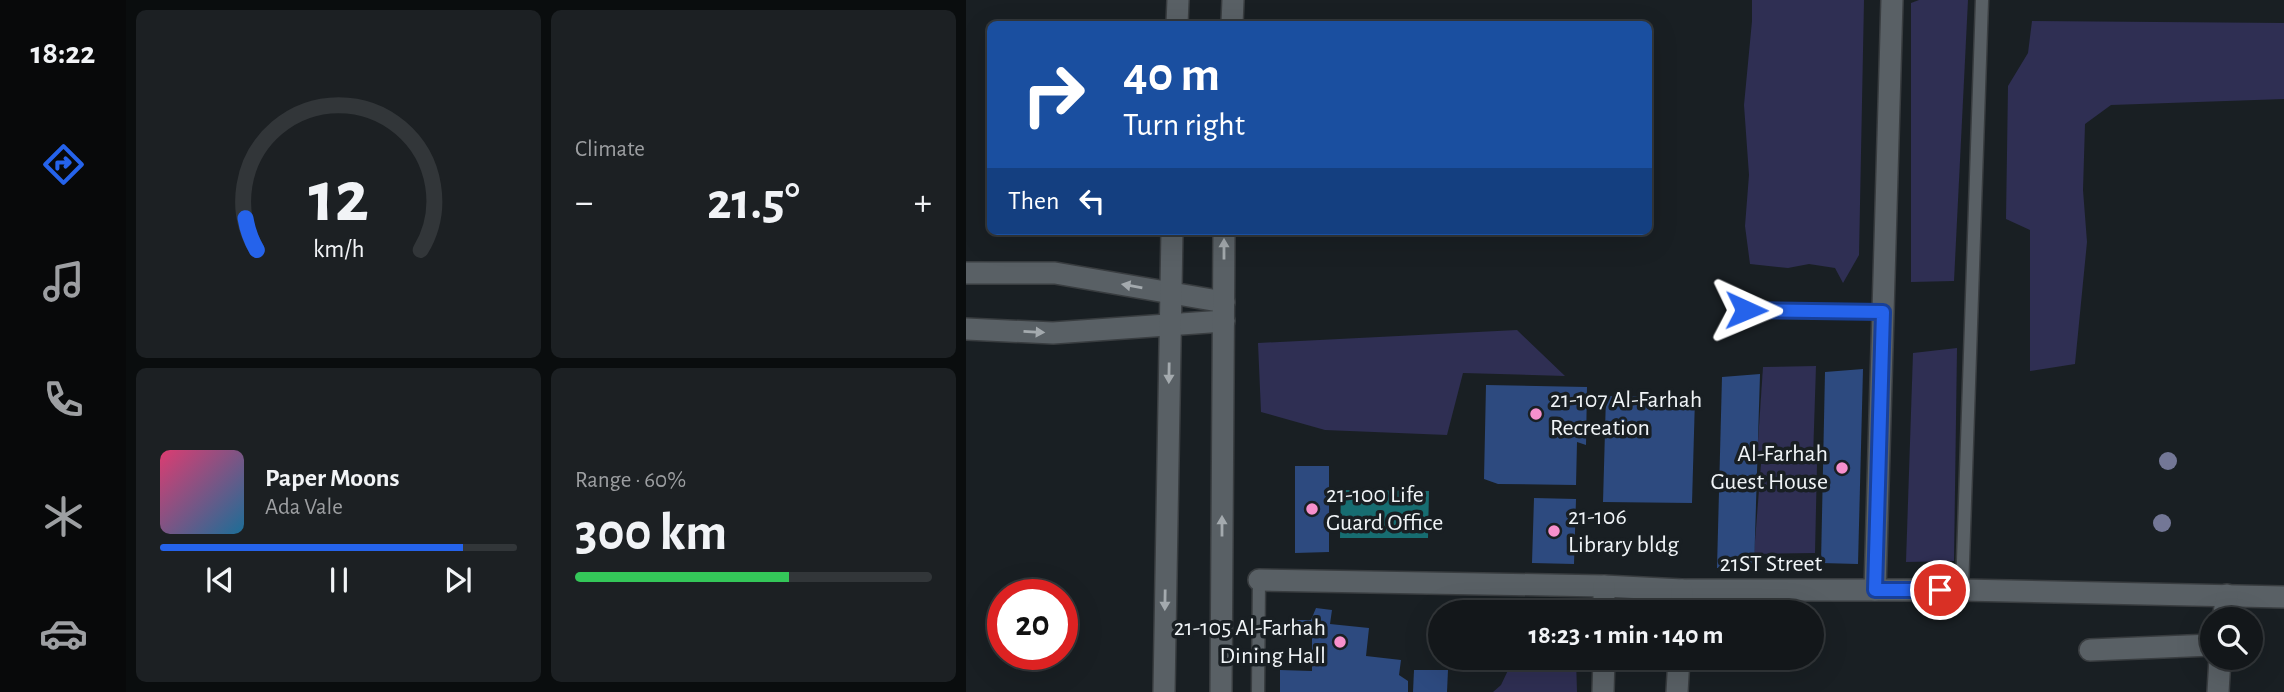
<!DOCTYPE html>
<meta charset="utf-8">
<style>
:root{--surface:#13171a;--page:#1c2023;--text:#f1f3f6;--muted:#9d9fa2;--line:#323639;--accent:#2563eb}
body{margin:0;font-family:"Alegreya Sans",sans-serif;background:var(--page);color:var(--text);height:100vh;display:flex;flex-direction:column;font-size:26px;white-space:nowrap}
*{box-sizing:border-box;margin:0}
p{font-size:23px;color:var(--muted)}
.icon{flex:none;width:38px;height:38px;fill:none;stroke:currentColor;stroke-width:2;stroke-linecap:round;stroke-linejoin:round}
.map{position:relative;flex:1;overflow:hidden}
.drawer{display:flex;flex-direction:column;gap:10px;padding:10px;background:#0a0d0e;width:840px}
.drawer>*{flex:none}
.guide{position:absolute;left:21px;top:21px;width:665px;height:214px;border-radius:10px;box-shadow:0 7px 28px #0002,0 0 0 2px var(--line);background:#1a4fa0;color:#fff;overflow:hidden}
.tools{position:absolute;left:1234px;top:607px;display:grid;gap:14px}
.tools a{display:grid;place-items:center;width:63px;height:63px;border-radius:50%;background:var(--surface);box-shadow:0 7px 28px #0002,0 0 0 2px var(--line);font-size:35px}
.speed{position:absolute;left:21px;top:579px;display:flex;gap:14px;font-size:35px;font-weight:700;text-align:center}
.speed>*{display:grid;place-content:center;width:91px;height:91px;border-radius:50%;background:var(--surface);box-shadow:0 7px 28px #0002,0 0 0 2px var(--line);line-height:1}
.speed .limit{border:10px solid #d22;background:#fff;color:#111}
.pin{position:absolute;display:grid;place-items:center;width:60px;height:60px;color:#fff;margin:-30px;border:4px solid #fff;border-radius:50%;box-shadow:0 2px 7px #0007}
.me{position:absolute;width:77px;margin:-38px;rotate:91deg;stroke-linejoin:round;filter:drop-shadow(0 0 5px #0008)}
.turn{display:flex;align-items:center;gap:24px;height:147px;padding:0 21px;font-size:32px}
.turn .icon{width:91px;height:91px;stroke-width:2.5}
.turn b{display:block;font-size:49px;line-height:60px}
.then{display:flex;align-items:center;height:66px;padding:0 21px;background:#0003;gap:14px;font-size:26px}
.big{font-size:52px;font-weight:700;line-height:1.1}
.drawer .tile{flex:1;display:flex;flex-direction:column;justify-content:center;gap:10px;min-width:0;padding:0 24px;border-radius:10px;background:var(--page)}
.drawer .dial{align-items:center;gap:0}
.dial svg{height:182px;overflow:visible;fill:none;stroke:var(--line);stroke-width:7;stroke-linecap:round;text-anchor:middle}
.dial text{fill:var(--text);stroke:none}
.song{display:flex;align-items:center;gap:21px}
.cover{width:84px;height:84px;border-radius:10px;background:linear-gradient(135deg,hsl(340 70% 55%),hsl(200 70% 35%))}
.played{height:7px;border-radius:4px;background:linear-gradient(90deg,var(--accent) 85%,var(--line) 85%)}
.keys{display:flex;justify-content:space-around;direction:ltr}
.heat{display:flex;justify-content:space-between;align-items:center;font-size:38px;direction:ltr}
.charge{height:10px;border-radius:5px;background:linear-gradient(90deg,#34c759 60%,var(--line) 0)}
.drawer .tiles{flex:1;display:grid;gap:10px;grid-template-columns:repeat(2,1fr)}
.trip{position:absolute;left:462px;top:600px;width:396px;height:70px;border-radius:35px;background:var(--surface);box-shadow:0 7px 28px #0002,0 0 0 2px var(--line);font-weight:700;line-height:70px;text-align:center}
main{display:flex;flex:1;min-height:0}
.tab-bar{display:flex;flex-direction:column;width:126px;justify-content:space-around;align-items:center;background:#08090a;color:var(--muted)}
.tab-bar .icon{width:49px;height:49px}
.tab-bar .current{color:var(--accent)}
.tab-bar b{font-size:32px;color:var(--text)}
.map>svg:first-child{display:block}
.green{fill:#2f2f53}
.water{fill:#176d71}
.building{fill:#2d4a7f}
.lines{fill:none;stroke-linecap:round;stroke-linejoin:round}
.lane-casing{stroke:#393d40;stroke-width:15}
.street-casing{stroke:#393d40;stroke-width:24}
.secondary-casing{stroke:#393d40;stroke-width:24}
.lane{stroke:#596065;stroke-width:12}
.street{stroke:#596065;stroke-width:21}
.secondary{stroke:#596065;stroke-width:21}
.tree{fill:#737796}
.oneway{fill:#a4aaae}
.route-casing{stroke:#184099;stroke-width:18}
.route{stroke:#2563eb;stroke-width:12}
.poi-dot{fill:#f790cd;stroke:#191f23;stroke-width:2.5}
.labels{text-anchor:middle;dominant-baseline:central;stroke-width:7;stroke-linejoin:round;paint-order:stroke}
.poi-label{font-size:24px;fill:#f0f4f7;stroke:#191f23;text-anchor:start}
.street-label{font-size:24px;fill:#f0f4f7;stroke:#191f23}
</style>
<main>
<nav class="tab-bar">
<b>18:22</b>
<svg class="icon current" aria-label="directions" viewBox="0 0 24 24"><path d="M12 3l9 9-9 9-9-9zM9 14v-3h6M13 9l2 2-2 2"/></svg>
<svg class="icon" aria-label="music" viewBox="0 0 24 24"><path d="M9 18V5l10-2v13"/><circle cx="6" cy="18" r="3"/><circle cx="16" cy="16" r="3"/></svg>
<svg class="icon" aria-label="phone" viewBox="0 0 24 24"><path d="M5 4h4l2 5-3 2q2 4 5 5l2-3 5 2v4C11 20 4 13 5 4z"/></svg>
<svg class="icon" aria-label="climate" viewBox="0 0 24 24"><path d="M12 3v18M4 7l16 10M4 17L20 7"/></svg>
<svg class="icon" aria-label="car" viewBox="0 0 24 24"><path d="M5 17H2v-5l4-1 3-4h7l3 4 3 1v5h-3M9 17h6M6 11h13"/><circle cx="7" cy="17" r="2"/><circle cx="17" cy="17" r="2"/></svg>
</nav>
<section class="drawer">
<div class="tiles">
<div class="tile dial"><svg viewBox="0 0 100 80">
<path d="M14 69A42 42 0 1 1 86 69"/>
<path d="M14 69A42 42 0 0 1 9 55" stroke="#2563eb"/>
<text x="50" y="56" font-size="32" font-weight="700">12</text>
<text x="50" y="72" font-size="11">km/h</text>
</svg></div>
<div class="tile"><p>Climate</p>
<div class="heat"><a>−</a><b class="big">21.5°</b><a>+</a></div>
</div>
<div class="tile">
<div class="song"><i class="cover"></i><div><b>Paper Moons</b><p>Ada Vale</p></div></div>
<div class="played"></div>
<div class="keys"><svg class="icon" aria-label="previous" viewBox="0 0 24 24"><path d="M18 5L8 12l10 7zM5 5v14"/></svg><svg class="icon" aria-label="pause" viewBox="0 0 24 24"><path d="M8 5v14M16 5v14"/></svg><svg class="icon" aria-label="next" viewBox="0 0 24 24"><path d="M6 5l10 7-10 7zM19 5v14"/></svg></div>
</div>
<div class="tile"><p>Range · 60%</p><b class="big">300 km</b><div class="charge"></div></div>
</div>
</section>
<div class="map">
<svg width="1318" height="692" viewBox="0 0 1318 692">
<rect width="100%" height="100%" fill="#191f23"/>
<g class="green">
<polygon points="786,0 898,0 893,255 877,283 869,268 843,264 822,268 784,264 779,226 783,175 778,105 786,21"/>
<polygon points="953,0 1002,0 988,281 945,282 945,3"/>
<polygon points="1066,21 1318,23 1318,99 1145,105 1119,124 1117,190 1121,242 1109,364 1064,371 1064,230 1040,219 1042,86 1062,53"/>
<polygon points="551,330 599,376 497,373 481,435 359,430 295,412 292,343"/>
<polygon points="991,348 988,561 940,562 947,353"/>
<polygon points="850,366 847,458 791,456 797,367"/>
<polygon points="795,464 851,464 849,553 788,554"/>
<polygon points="574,605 609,609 609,612 513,612 512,610"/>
<polygon points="536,658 610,658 611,692 527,692 535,685 545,664"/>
</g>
<polygon class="water" points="375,490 463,491 462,538 374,538"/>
<g class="building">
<polygon points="897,369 892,564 855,563 859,372"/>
<polygon points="794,374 788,569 751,568 756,377"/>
<polygon points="520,385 621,387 620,445 611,442 610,485 532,484 518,479"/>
<polygon points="640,396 729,398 726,503 637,502"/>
<polygon points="329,466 363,466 363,552 329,553"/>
<polygon points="568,498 610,499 608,564 566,563"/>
<polygon points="350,608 366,610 364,624 403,628 400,656 435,660 433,675 442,681 442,692 314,692 314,670 346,671 346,626 324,626 325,620 345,620"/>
<polygon points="448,670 482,670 481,692 447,692"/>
</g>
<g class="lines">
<defs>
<g id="lane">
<polyline points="780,310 917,312"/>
<polyline points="996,590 1016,0"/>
<polyline points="292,692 293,580"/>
</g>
<g id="street">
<polyline points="0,273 89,273 258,302"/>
<polyline points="0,329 87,333 258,321"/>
<polyline points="293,580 638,586 716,590 996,590 1318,597"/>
<polyline points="909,590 926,0"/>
<polyline points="638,612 638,586"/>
<polyline points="715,612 716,590"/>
<polyline points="1257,620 1261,595"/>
<polyline points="1124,650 1246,645"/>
<polyline points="637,692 638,658"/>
<polyline points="711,692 713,658"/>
<polyline points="1252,692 1254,658"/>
</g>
<g id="secondary">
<polyline points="211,24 212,0"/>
<polyline points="266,24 267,0"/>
<polyline points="198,692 206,231"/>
<polyline points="255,692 258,231"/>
</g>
</defs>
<use href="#lane" class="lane-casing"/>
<use href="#street" class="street-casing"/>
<use href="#secondary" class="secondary-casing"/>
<use href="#lane" class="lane"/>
<use href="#street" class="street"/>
<use href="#secondary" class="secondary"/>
</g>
<g class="tree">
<circle cx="1202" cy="461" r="9"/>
<circle cx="1196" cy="523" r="9"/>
</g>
<defs><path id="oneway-solid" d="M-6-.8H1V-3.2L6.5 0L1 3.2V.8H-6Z" transform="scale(1.75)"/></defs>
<g class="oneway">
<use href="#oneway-solid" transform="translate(258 249) rotate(-90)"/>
<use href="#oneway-solid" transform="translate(166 286) rotate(-170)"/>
<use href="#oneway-solid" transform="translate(68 332) rotate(3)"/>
<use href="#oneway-solid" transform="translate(203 373) rotate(91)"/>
<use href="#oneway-solid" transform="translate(256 526) rotate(-90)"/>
<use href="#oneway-solid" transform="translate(199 600) rotate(91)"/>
</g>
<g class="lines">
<defs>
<polyline id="route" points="780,310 917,312 909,590 974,590"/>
</defs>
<use href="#route" class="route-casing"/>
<use href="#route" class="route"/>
</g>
<g class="poi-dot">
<circle cx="570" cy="414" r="7"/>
<circle cx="876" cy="468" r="7"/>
<circle cx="346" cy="509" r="7"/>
<circle cx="588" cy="531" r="7"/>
<circle cx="374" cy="642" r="7"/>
</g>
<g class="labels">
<g class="poi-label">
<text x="584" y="400">21-107 Al-Farhah<tspan x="584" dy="28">Recreation</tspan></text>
<text x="862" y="454" text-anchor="end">Al-Farhah<tspan x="862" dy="28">Guest House</tspan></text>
<text x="360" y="495">21-100 Life<tspan x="360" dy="28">Guard Office</tspan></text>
<text x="602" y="517">21-106<tspan x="602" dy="28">Library bldg</tspan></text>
<text x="360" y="628" text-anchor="end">21-105 Al-Farhah<tspan x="360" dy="28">Dining Hall</tspan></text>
</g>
<g class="street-label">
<text x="805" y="564">21ST Street</text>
</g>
</g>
</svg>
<div class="tools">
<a><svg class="icon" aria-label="search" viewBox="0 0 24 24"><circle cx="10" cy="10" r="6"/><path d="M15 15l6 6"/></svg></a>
</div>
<div class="speed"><div class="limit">20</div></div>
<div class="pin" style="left:974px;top:590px;background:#d93025"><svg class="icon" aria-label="arrive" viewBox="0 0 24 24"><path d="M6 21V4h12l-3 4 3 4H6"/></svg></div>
<svg class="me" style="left:780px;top:310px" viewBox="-20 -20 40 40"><path d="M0-17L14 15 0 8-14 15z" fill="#2563eb" stroke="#fff" stroke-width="4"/></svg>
<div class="trip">18:23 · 1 min · 140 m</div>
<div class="guide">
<div class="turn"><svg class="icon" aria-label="right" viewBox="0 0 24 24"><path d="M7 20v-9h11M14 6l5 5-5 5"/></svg><div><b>40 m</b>Turn right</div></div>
<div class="then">Then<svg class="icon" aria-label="left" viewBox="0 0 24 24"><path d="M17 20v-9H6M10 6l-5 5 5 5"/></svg></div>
</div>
</div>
</main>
